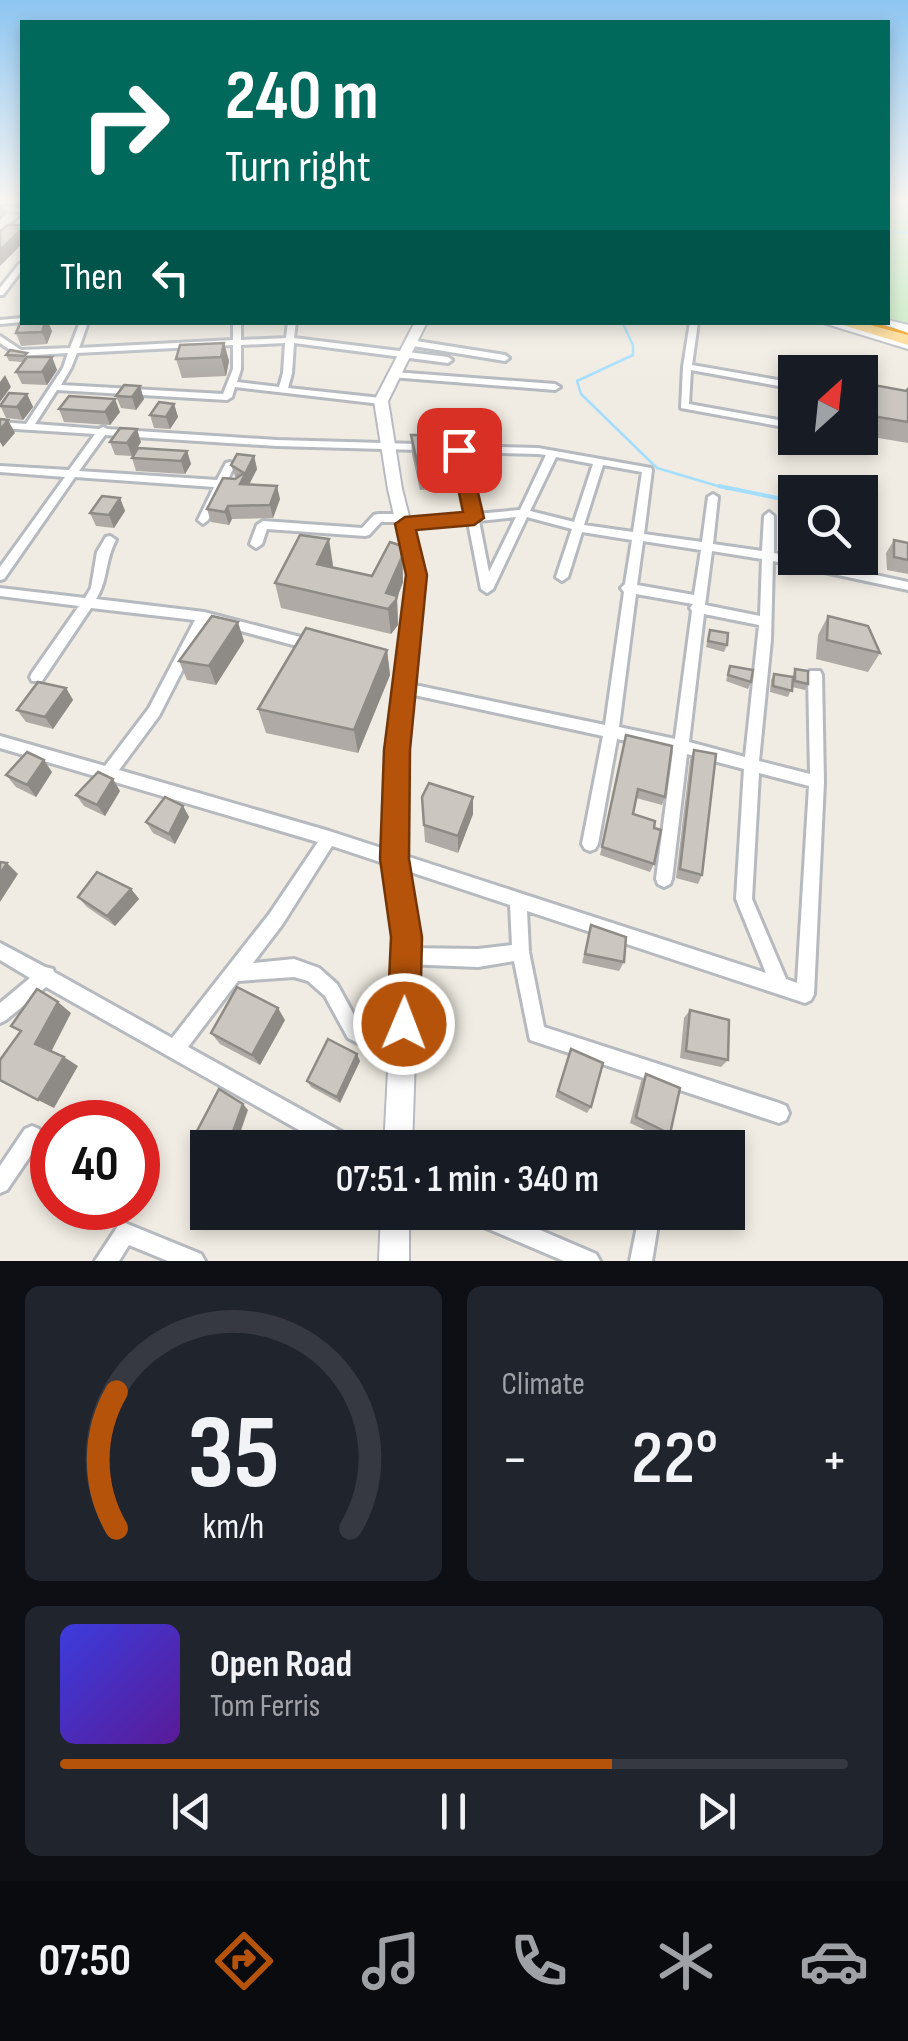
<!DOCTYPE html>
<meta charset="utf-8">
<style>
:root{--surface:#171b24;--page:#20242c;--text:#f1f3f6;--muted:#9ea1a6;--line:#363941;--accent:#b45309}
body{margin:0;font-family:"Sofia Sans Condensed",sans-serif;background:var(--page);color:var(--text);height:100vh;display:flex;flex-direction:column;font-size:38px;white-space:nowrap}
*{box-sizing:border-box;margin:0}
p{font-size:32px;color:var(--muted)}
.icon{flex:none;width:55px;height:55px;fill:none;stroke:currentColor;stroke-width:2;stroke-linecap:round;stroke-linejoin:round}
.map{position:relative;height:1261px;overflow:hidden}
.drawer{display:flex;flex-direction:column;gap:25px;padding:25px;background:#0d0f14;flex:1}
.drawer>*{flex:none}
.hud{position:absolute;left:20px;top:20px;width:870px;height:305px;border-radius:0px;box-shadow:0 5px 15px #0003;background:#00695c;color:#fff;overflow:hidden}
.needle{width:65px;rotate:27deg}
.tools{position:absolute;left:778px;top:355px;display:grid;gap:20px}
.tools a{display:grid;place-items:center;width:100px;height:100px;border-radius:0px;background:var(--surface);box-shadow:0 5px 15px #0003;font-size:50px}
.speed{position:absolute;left:30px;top:1100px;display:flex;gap:20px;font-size:50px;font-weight:700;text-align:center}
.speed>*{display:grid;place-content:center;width:130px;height:130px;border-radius:50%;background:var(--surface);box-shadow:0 5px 15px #0003;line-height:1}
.speed .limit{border:15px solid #d22;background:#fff;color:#111}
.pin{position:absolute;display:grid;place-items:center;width:85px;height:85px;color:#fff;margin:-42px;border-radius:20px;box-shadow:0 5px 15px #0006}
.me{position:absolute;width:110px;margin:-55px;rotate:1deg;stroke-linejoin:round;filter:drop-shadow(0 0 8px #0008)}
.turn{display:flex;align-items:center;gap:35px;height:210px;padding:0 40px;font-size:45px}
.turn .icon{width:130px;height:130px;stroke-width:2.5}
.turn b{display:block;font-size:70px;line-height:85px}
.then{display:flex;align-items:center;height:95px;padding:0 40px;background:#0003;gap:20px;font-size:38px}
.big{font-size:75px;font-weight:600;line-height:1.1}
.drawer .widget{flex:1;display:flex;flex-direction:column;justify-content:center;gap:15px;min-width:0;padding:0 35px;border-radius:15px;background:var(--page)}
.drawer .dial{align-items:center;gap:0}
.dial svg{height:260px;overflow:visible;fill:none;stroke:var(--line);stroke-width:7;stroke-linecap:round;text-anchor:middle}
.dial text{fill:var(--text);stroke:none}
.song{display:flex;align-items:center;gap:30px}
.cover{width:120px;height:120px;border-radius:15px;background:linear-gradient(135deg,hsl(240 70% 55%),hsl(270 70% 35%))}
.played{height:10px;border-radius:5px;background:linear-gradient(90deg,var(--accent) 70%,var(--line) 70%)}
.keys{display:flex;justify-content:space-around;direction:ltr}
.heat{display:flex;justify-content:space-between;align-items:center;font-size:55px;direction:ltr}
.drawer .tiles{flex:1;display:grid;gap:25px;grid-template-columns:1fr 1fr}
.widget:last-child{grid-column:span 2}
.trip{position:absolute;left:190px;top:1130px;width:555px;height:100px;border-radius:0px;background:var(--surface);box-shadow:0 5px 15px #0003;font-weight:600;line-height:100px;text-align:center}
.dock{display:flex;height:160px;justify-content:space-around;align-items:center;background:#090b0e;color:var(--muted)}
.dock .icon{width:70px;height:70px}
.dock .on{color:var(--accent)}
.dock b{font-size:45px;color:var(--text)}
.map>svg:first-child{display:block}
.green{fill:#c0eabd}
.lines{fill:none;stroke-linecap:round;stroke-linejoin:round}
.stream-far1{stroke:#a4deff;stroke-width:2.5}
.stream{stroke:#a4deff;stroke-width:4}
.street-casing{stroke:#b6babf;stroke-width:6}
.secondary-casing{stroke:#b7bbc1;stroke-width:4}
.highway-casing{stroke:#f39500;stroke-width:6}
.street{fill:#fff;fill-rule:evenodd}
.secondary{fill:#fff;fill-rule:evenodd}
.highway{fill:#ffd98b;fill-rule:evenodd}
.rail-casing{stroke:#b5b6b7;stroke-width:5}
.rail{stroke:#fff;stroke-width:2.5;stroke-dasharray:6;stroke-linecap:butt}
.wall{fill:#afaaa5}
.shaded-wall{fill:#8e8b86}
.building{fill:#cbc6c0;stroke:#8e8b86;stroke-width:2.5}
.route{fill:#b45309;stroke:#753606;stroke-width:2.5}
</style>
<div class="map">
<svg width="908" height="1261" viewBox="0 0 908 1261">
<rect width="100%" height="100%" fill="#f0ece3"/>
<polygon class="green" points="888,205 908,209 908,324 888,318"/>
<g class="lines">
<g class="stream-far1">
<polyline points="888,231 908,233"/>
<polyline points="622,322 633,345 633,355 577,381 581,394 657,468 728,489"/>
</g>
<polyline class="stream" points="719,486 792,501"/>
<defs>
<g id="street">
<polygon points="0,206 22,208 22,212 0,210"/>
<polygon points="22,217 22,222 0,242 0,236"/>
<polygon points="19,264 22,264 22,270 3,295 0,295 0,288"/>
<polygon points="22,318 22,322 0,324 0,320"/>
<path d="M80,322H88L79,348L233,340V322H241V340L286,338L288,322H296L294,338L448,357L452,360L448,363L294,343L292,373L288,388L381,398L386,401L381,404L235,387L232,397L227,400L57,390L35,424L99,429L103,427L107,429L277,440L453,445L447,416L452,413L457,416L463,446L538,448L651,468L652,470L644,534L702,542L708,497L713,494L718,497L713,544L762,551L764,516L769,512L774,516V553L908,582V590L773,561L771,640L759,761L810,774L808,675L810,671H820L822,675L824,782L814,994L811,1000L805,1003L527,911L529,952L544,1027L779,1103L786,1106L789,1113L786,1120L779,1123L530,1040L514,961L478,967L404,964L398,962L396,956L398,950L404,948L478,949L512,945L510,905L332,846L282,925L253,963L294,959L319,968L337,984L360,1026L410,1050L412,1057L410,1064L403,1066L348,1038L325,996L308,981L294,977L238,981L188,1047L358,1141L361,1148H331L46,987L6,1020L0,1023V1003L30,978L0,960V943L45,967L53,969L54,972L172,1038L270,913L318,842L0,748V736L105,766L149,708L195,620L91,608L42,681H32L30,677L32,673L79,606L0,596V588L85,598L91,588L97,552L106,537L110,536L116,540C105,559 108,581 96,599L204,612L312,640L316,642L318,645L316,648L312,650L207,622L159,716L119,770L329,831L766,973L736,899L744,769L687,754L672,879L670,884L664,887L658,884L656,879L673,751L617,739L598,844L595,849L590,851L585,849L582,844L603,736L405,693L400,692L398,688L400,684L405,683L605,725L624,592L621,588L625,584L632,540L582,532L568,577L562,581L556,577L572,529L527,517L493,589L487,593L481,589L468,522L405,528L401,527V522H381L369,535L365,536L267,529L262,544L256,548L250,544L257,525L263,521L362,528L374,515L378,514H403L407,515V520L467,515L454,451L277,446L105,435L79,471L217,480L226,463L230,462L235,465L227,481L241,483L242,485L237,488L224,487L208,520L203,524L198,520L214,487L75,477L4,579L0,580V567L65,477L0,472V466L69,470L95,434L0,428V422L26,424L63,368L68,353L19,356L0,343V336L21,350L70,348ZM285,343L283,373L279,387L237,382L241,369V345ZM233,345V369L223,394L61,385L71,368L77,353ZM464,452L538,454L546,455L520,510L477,514ZM556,457L593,464L574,522L530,511ZM603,465L642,472L633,532L584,525ZM516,517L489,572L479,521ZM643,541L701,550L694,595L637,585ZM712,551L762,559L760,616L705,605ZM636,594L693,604L690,608L692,611L675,739L619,727ZM704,614L759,625L745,757L689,742ZM759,773L809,786L797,983L786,979L752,899Z"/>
<polygon points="690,322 698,322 692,365 795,383 795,389 691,370 689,404 795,423 795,429 681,408 683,367"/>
<polygon points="410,340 505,355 509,358 505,361 407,345 407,341"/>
<polygon points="394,372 555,384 560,387 555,390 391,377 391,373"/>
<polygon points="32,1126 39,1129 42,1136 39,1143 7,1190 0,1193 0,1166 25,1129"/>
<polygon points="462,1212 498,1212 596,1254 600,1261 564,1261 465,1219"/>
<polygon points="640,1212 660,1212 652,1261 630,1261"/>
<polygon points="125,1223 201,1254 205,1261 168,1261 129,1245 119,1261 95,1261 118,1226"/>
</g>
<g id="secondary">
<polygon points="888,320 908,325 908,333 878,322 888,322"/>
<polygon points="415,322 427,322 388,401 402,489 424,575 407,751 406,859 419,937 412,1148 384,1148 395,937 384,859 387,751 408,575 388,489 374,401"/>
<polygon points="820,322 840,322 908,341 908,349"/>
<polygon points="381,1212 409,1212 409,1261 379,1261"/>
</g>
<polygon id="highway" points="833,322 859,322 908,335 908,345"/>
</defs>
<use href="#street" class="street-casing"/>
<use href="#secondary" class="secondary-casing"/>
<use href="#highway" class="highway-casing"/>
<use href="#street" class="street"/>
<use href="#secondary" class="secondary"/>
<use href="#highway" class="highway"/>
<defs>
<polyline id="rail" points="898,203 908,205"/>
</defs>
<use href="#rail" class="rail-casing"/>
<use href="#rail" class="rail"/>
</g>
<g class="wall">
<polygon points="52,331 47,344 21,346 16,333"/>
<polygon points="224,343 229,361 226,376 182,378 176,359"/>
<polygon points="6,355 52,357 57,370 47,385 22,384 16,372 23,362 9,361"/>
<polygon points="860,377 868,384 906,391 908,389 908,443 860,435"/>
<polygon points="27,394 33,407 23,420 6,418 0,405"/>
<polygon points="116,396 144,399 136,410 121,408"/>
<polygon points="174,404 178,417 170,429 154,428 150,415"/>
<polygon points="59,409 120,412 110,425 64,422"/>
<polygon points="411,435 439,443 458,468 457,487 420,490 412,454"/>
<polygon points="110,442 141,442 132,456 115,455"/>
<polygon points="187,451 191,464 185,474 136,471 132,458"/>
<polygon points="254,456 257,469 249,484 280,499 273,518 232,519 229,525 211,522 207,509 236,479 231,465"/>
<polygon points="120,498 125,511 114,528 96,526 90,513"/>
<polygon points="894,540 908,560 908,574 887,570 886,553"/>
<polygon points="402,546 403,582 397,598 398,625 391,634 281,608 275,583 333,565 332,568 372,576"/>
<polygon points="828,616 880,653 868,672 816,659 818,635"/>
<polygon points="710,630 727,645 724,652 706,647"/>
<polygon points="244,641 216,685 187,680 179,661"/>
<polygon points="387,650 390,675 358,753 266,733 258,709"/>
<polygon points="730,666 751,682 748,689 726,681"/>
<polygon points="795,669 808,684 805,690 792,687 788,697 770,692 771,680 774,674 792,677"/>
<polygon points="66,688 73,700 53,729 26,722 17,710"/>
<polygon points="624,744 665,797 662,805 636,798 633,814 654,828 654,864 650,872 600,855"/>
<polygon points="694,750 702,875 698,884 676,878 690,760"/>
<polygon points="52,772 36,797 16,787 6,775"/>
<polygon points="120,791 105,816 84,806 76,795"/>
<polygon points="422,797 473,797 473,814 458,853 425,842"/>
<polygon points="183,806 189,817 175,844 153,833 146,822"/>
<polygon points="131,889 139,899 115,926 87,907 78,897"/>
<polygon points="591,925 624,962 619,971 582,963"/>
<polygon points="690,1010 728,1060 721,1067 680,1058 684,1018"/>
<polygon points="285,1020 260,1065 220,1044 211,1033"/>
<polygon points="571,1049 591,1107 587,1113 555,1097"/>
<polygon points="360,1061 340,1103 311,1087 307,1081"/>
<polygon points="646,1074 670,1134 664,1139 630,1123 641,1081"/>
</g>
<g class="shaded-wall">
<polygon points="2,203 6,214 0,220 0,205"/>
<polygon points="22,229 22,244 0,266 0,250"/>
<polygon points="45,322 48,322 52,331 47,344 42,332"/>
<polygon points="224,343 229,361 226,376 221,357"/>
<polygon points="52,357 57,370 47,385 42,372"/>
<polygon points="5,375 11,387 0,402 0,382"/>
<polygon points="140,386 144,399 136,410 132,397"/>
<polygon points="27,394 33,407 23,420 17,407"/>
<polygon points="115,399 120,412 110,425 105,412"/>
<polygon points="174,404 178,417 170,429 166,417"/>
<polygon points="8,420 15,433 3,447 0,442 0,430"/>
<polygon points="137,429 141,442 132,456 127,443"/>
<polygon points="187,451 191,464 185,474 181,461"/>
<polygon points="254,456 257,469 243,497 240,484"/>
<polygon points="277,486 280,499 273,518 270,505"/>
<polygon points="120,498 125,511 114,528 109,515"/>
<polygon points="228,506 232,519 229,525 225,512"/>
<polygon points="329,539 333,565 322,590 317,564"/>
<polygon points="402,546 403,582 397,598 398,625 391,634 386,593"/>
<polygon points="238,622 244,641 216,685 209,666"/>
<polygon points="387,650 390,675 358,753 354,730"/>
<polygon points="66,688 73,700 53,729 45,717"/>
<polygon points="44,760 52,772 36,797 27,785"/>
<polygon points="113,779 120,791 105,816 97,805"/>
<polygon points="473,797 473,814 458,853 458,836"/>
<polygon points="183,806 189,817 175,844 169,834"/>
<polygon points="7,863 18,874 0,902 0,874"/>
<polygon points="131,889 139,899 115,926 107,916"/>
<polygon points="58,1002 71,1013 50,1054 35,1044"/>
<polygon points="278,1008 285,1020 260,1065 252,1055"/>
<polygon points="357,1054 360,1061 340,1103 337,1097"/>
<polygon points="64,1057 78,1066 54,1108 38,1100"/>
<polygon points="243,1104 248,1110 235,1148 227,1148"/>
</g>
<g class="building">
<polygon points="8,225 22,225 22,229 0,250 0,231"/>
<polygon points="21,321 22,322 45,322 42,332 16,333"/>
<polygon points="224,343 221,357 176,359 180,345"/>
<polygon points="10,350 27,353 24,356 6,355"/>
<polygon points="27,357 52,357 42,372 16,372"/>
<polygon points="860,377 864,377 868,384 906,391 908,389 908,422 860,414"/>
<polygon points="124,385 140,386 132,397 116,396"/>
<polygon points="9,393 27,394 17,407 0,406"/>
<polygon points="69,396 115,399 105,412 59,409"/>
<polygon points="159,402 174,404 166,417 150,415"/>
<polygon points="0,419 8,420 0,430"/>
<polygon points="120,428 137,429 127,443 110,442"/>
<polygon points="411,435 436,435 439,443 452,442 458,468 419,471"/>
<polygon points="138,448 187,451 181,461 132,458"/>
<polygon points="237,454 254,456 240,484 277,486 270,505 228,506 225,512 207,509 223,478 235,479 244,473 231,465"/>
<polygon points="102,496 120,498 109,515 90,513"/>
<polygon points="300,535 329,539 317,564 372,576 390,542 402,546 402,557 386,593 397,596 396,600 388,609 275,583"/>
<polygon points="894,540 908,543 908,560 894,557"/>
<polygon points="212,616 238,622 209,666 179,661"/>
<polygon points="828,616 868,626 880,653 827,640"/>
<polygon points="306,628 387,650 354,730 258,709"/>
<polygon points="710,630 728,633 727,645 708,641"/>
<polygon points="730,666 753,670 751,682 728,675"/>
<polygon points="795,669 808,671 808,684 795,681"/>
<polygon points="774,674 793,677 792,691 773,686"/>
<polygon points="38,682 66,688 45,717 17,710"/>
<polygon points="626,735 672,746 665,797 638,789 633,814 655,821 654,828 661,830 654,864 602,847"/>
<polygon points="694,750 716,754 702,875 680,869"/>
<polygon points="27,752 44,760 27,785 6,775"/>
<polygon points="98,772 113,779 97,805 76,795"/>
<polygon points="429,783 473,797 458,836 424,825 422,797"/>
<polygon points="165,797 183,806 169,834 146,822"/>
<polygon points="0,862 7,863 0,874"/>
<polygon points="97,872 131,889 107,916 78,897"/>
<polygon points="591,925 626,937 624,962 585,954"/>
<polygon points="237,987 278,1008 252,1055 211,1033"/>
<polygon points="37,989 58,1002 35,1044 64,1057 38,1100 0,1080 0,1060 21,1031 11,1026"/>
<polygon points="690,1010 729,1020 728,1060 686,1051"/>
<polygon points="328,1039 357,1054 337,1097 307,1081"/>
<polygon points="571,1049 603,1063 591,1107 558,1091"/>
<polygon points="646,1074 680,1088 670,1134 636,1117"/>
<polygon points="219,1089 243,1104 227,1148 223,1148 197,1131"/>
</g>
<linearGradient id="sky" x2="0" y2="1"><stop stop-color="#8dc5f1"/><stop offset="0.53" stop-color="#f8f6f2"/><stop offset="1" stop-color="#f8f6f2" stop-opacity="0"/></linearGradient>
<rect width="908" height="380" fill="url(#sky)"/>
<polygon class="route" points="459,444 468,450 484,518 474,525 416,530 427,575 410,750 409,859 422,937 420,1024 415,1035 404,1040 392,1035 387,1024 391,937 380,859 384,750 406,575 395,524 405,517 463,512 450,450"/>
</svg>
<div class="tools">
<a><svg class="needle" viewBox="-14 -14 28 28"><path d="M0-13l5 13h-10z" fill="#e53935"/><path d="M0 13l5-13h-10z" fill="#9ea1a6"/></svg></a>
<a><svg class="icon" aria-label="search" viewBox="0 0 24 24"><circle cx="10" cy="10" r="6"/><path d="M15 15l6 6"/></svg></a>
</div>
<div class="speed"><div class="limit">40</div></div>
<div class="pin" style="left:459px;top:450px;background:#d93025"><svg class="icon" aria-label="arrive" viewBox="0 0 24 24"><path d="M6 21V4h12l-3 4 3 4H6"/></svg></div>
<svg class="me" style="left:404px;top:1024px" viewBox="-20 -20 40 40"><circle r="17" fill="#b45309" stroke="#fff" stroke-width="3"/><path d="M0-11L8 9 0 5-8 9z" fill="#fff"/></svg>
<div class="trip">07:51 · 1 min · 340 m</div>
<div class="hud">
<div class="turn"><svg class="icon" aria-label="right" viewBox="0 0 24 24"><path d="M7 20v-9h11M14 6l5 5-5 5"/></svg><div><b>240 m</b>Turn right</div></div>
<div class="then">Then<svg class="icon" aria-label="left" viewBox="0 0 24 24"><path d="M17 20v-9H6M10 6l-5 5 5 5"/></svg></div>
</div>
</div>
<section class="drawer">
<div class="tiles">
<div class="widget dial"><svg viewBox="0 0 100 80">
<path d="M14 69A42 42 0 1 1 86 69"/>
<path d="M14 69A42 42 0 0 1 14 27" stroke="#b45309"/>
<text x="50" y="56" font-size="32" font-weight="700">35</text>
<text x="50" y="72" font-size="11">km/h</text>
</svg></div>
<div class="widget"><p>Climate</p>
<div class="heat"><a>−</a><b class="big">22°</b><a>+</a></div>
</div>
<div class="widget">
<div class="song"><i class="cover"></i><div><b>Open Road</b><p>Tom Ferris</p></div></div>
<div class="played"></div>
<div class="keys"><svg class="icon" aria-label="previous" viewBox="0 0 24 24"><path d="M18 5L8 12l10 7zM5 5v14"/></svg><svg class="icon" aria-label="pause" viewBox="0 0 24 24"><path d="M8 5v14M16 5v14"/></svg><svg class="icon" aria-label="next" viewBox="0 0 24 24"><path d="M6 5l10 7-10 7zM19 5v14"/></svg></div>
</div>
</div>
</section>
<nav class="dock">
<b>07:50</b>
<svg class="icon on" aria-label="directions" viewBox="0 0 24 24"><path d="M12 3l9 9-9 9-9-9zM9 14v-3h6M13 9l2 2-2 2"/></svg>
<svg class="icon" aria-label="music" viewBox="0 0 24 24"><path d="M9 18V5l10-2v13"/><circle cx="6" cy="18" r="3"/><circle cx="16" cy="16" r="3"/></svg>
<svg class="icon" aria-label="phone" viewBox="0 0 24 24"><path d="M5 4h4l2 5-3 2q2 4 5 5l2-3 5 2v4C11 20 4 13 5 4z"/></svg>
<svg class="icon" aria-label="climate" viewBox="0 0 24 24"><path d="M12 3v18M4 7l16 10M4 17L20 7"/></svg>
<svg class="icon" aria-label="car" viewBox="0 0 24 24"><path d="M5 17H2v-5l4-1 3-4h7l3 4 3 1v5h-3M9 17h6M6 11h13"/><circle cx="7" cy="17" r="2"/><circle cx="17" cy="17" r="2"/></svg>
</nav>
